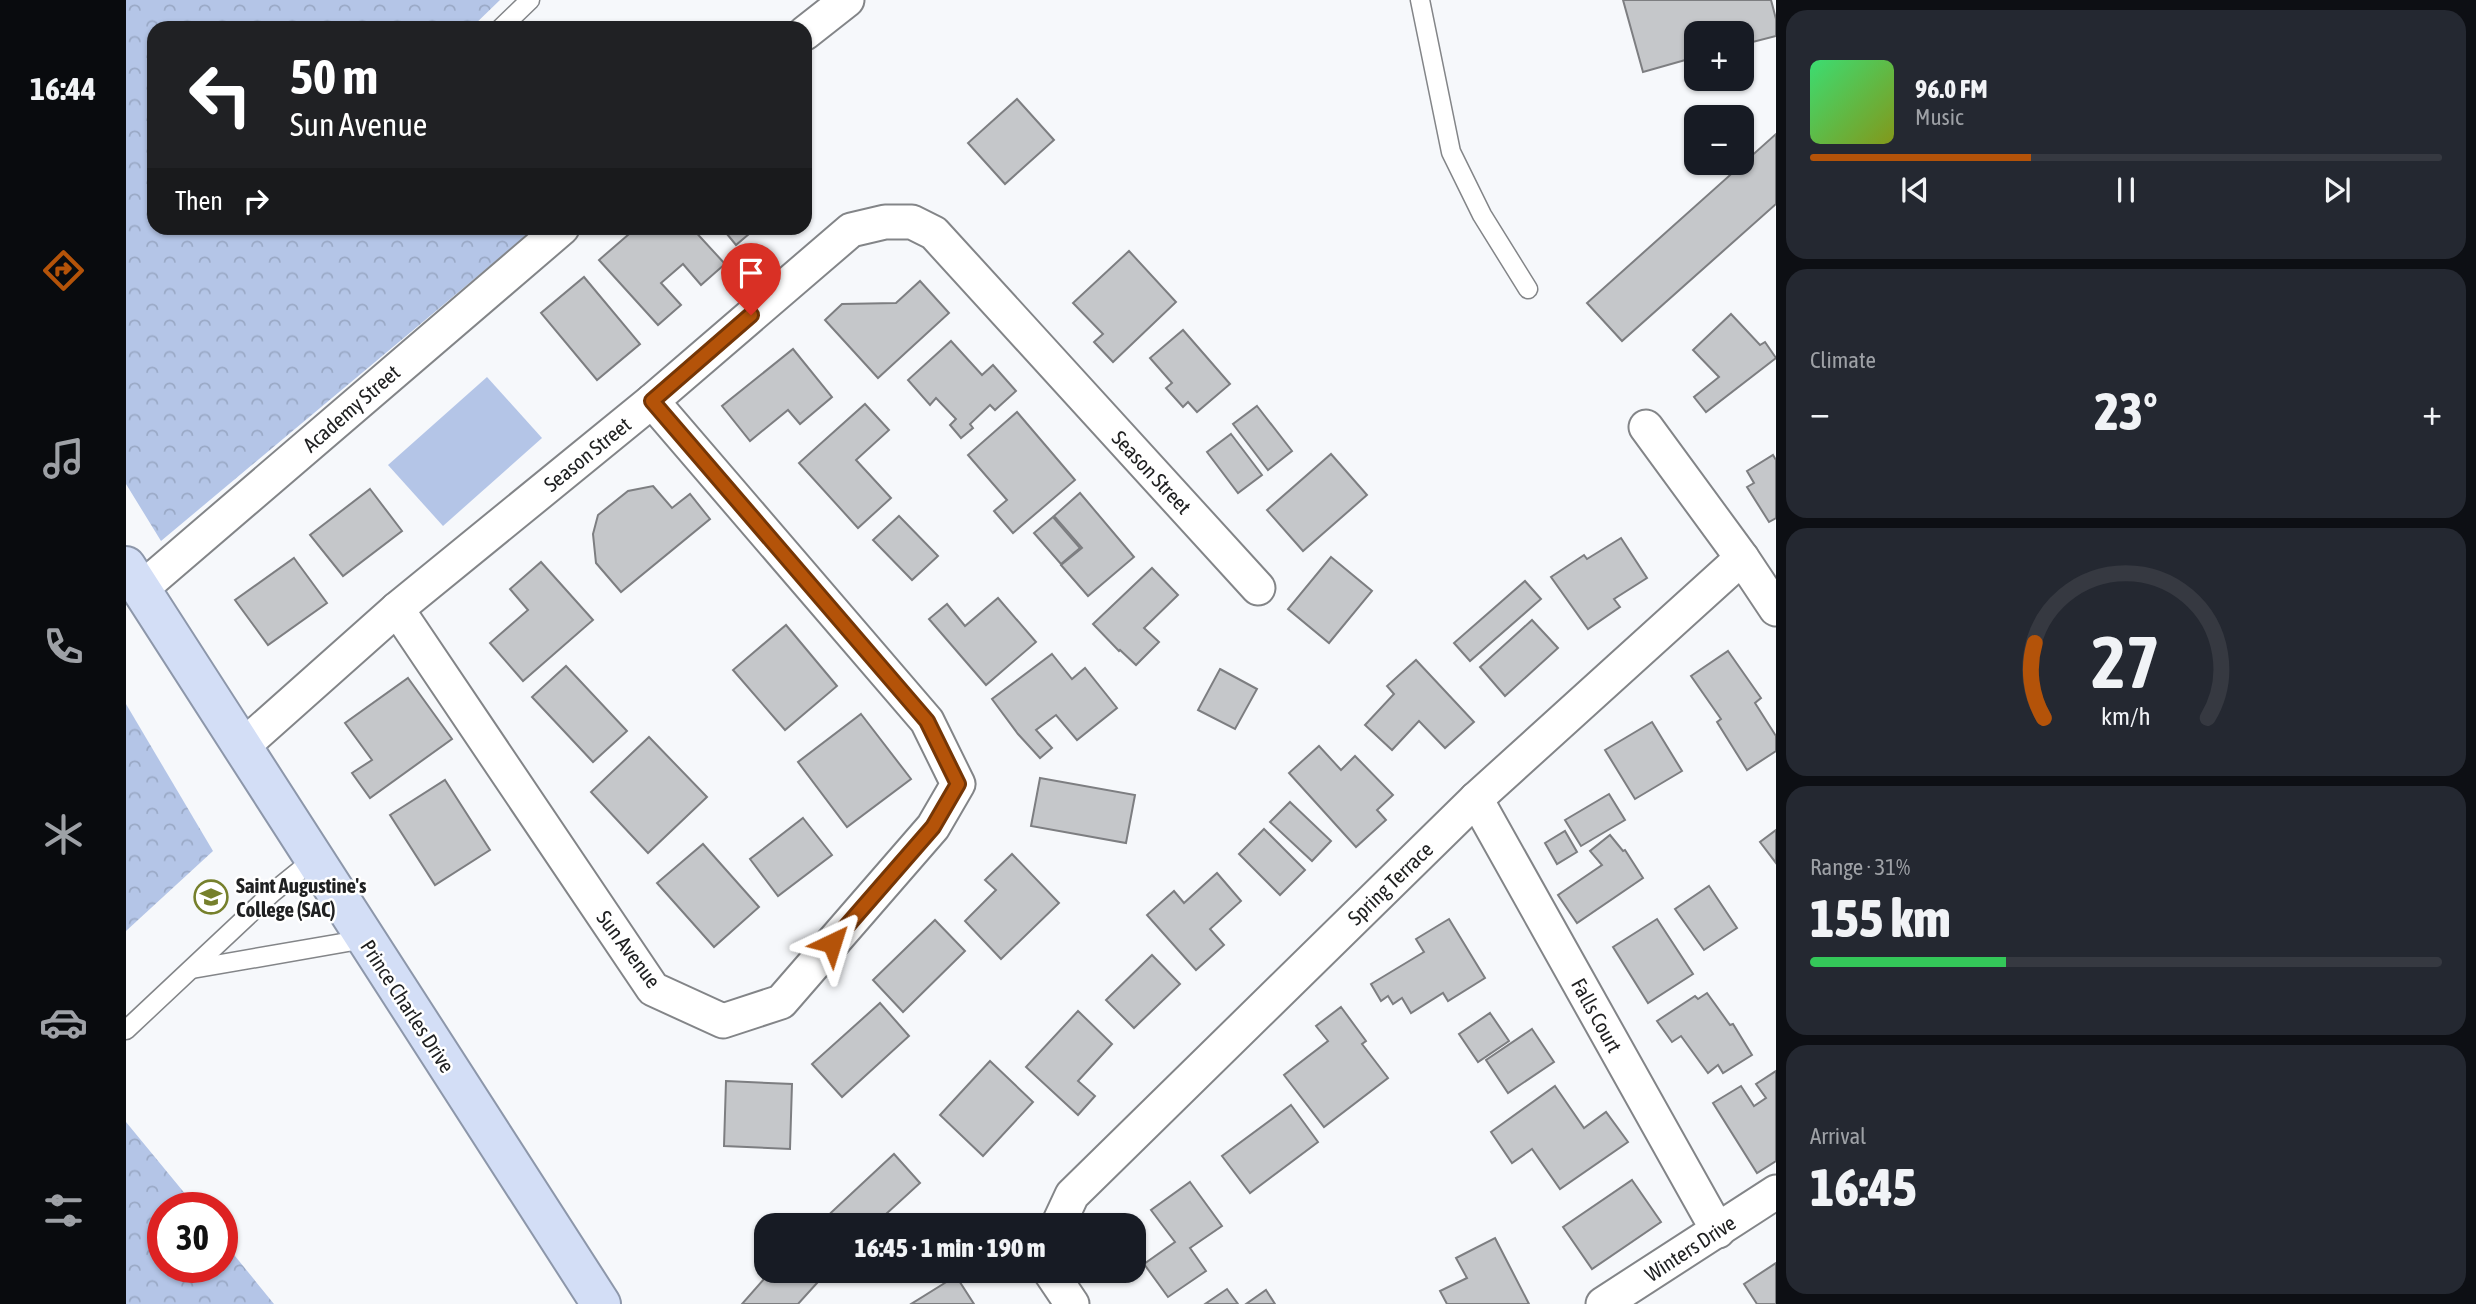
<!DOCTYPE html>
<meta charset="utf-8">
<style>
:root{--surface:#171b24;--page:#242831;--text:#f1f3f6;--muted:#9ea1a6;--line:#363941;--accent:#b45309}
body{margin:0;font-family:"Asap Condensed",sans-serif;background:var(--page);color:var(--text);height:100vh;display:flex;flex-direction:column;font-size:26px;white-space:nowrap}
*{box-sizing:border-box;margin:0}
p{font-size:23px;color:var(--muted)}
.icon{flex:none;width:38px;height:38px;fill:none;stroke:currentColor;stroke-width:2;stroke-linecap:round;stroke-linejoin:round}
.map{position:relative;flex:1;overflow:hidden}
.sheet{display:flex;flex-direction:column;gap:10px;padding:10px;background:#0d0f14;width:700px}
.sheet>*{flex:none}
.guide{position:absolute;left:21px;top:21px;width:665px;height:214px;border-radius:21px;box-shadow:0 2px 5px #0004;background:#202124;color:#fff;overflow:hidden}
.tools{position:absolute;left:1558px;top:21px;display:grid;gap:14px}
.tools a{display:grid;place-items:center;width:70px;height:70px;border-radius:14px;background:var(--surface);box-shadow:0 2px 5px #0004;font-size:35px}
.speed{position:absolute;left:21px;top:1192px;display:flex;gap:14px;font-size:35px;font-weight:700;text-align:center}
.speed>*{display:grid;place-content:center;width:91px;height:91px;border-radius:50%;background:var(--surface);box-shadow:0 2px 5px #0004;line-height:1}
.speed .limit{border:10px solid #d22;background:#fff;color:#111}
.pin{position:absolute;display:grid;place-items:center;width:60px;height:60px;color:#fff;margin:-72px -30px;border-radius:50% 50% 50% 0;rotate:-45deg;box-shadow:0 0 7px #0007}
.pin .icon{rotate:45deg}
.me{position:absolute;width:77px;margin:-38px;rotate:41deg;stroke-linejoin:round;filter:drop-shadow(0 0 5px #0008)}
.turn{display:flex;align-items:center;gap:24px;height:147px;padding:0 28px;font-size:32px}
.turn .icon{width:91px;height:91px;stroke-width:2.5}
.turn b{display:block;font-size:49px;line-height:60px}
.then{display:flex;align-items:center;height:66px;padding:0 28px;background:#0003;gap:14px;font-size:26px}
.big{font-size:52px;font-weight:800;line-height:1.1}
.sheet .card{flex:1;display:flex;flex-direction:column;justify-content:center;gap:10px;min-width:0;padding:0 24px;border-radius:21px;background:var(--page)}
.sheet .dial{align-items:center;gap:0}
.dial svg{height:182px;overflow:visible;fill:none;stroke:var(--line);stroke-width:7;stroke-linecap:round;text-anchor:middle}
.dial text{fill:var(--text);stroke:none}
.song{display:flex;align-items:center;gap:21px}
.cover{width:84px;height:84px;border-radius:10px;background:linear-gradient(135deg,hsl(140 70% 55%),hsl(70 70% 35%))}
.played{height:7px;border-radius:4px;background:linear-gradient(90deg,var(--accent) 35%,var(--line) 35%)}
.keys{display:flex;justify-content:space-around;direction:ltr}
.heat{display:flex;justify-content:space-between;align-items:center;font-size:38px;direction:ltr}
.charge{height:10px;border-radius:5px;background:linear-gradient(90deg,#34c759 31%,var(--line) 0)}
.trip{position:absolute;left:628px;top:1213px;width:392px;height:70px;border-radius:21px;background:var(--surface);box-shadow:0 2px 5px #0004;font-weight:800;line-height:70px;text-align:center}
main{display:flex;flex:1;min-height:0}
.tabs{display:flex;flex-direction:column;width:126px;justify-content:space-around;align-items:center;background:#090b0e;color:var(--muted)}
.tabs .icon{width:49px;height:49px}
.tabs .active{color:var(--accent)}
.tabs b{font-size:32px;color:var(--text)}
.map>svg:first-child{display:block}
.green{fill:#b4c5e7}
.forest{fill:url(#forest-crowns)}
.building{fill:#c5c7ca;stroke:#7d7e81;stroke-width:2}
.lines{fill:none;stroke-linecap:round;stroke-linejoin:round}
.service-casing{stroke:#838588;stroke-width:21}
.minor-casing{stroke:#838588;stroke-width:37}
.trunk-casing{stroke:#8d97aa;stroke-width:42}
.service{stroke:#fff;stroke-width:18}
.minor{stroke:#fff;stroke-width:33}
.trunk{stroke:#d3def6;stroke-width:38}
.route-casing{stroke:#753606;stroke-width:18}
.route{stroke:#b45309;stroke-width:12}
.labels{text-anchor:middle;dominant-baseline:central;stroke-width:5;stroke-linejoin:round;paint-order:stroke}
.street-label{font-size:21px;fill:#202122;stroke:#fff}
.poi-label{font-size:21px;font-weight:bold;fill:#202122;stroke:#fff;text-anchor:start}
</style>
<main>
<nav class="tabs">
<b>16:44</b>
<svg class="icon active" aria-label="directions" viewBox="0 0 24 24"><path d="M12 3l9 9-9 9-9-9zM9 14v-3h6M13 9l2 2-2 2"/></svg>
<svg class="icon" aria-label="music" viewBox="0 0 24 24"><path d="M9 18V5l10-2v13"/><circle cx="6" cy="18" r="3"/><circle cx="16" cy="16" r="3"/></svg>
<svg class="icon" aria-label="phone" viewBox="0 0 24 24"><path d="M5 4h4l2 5-3 2q2 4 5 5l2-3 5 2v4C11 20 4 13 5 4z"/></svg>
<svg class="icon" aria-label="climate" viewBox="0 0 24 24"><path d="M12 3v18M4 7l16 10M4 17L20 7"/></svg>
<svg class="icon" aria-label="car" viewBox="0 0 24 24"><path d="M5 17H2v-5l4-1 3-4h7l3 4 3 1v5h-3M9 17h6M6 11h13"/><circle cx="7" cy="17" r="2"/><circle cx="17" cy="17" r="2"/></svg>
<svg class="icon" aria-label="filters" viewBox="0 0 24 24"><path d="M4 7h16M4 17h16"/><circle cx="9" cy="7" r="2"/><circle cx="15" cy="17" r="2"/></svg>
</nav>
<div class="map">
<svg width="1650" height="1304" viewBox="0 0 1650 1304">
<defs>
<pattern id="forest-crowns" width="20" height="18" patternUnits="userSpaceOnUse" patternTransform="scale(1.75)"><rect width="20" height="18" fill="#b4c5e7"/><path d="M2 6a3 3 0 1 1 6 0M12 15a3 3 0 1 1 6 0" fill="none" stroke="#9aa9c6"/></pattern>
</defs>
<rect width="100%" height="100%" fill="#f6f8fb"/>
<polygon class="green" points="361,377 416,438 317,526 262,465"/>
<g class="forest">
<polygon points="0,0 374,0 345,28 28,28 28,228 396,228 402,234 35,541 0,484"/>
<polygon points="0,704 87,851 0,931"/>
<polygon points="0,1122 70,1207 37,1208 37,1267 96,1267 96,1240 148,1304 0,1304"/>
</g>
<g class="building">
<polygon points="1497,0 1645,0 1650,19 1650,36 1615,45 1615,33 1570,33 1570,57 1517,72"/>
<polygon points="891,99 928,140 879,184 842,143"/>
<polygon points="1650,134 1650,204 1496,341 1461,303"/>
<polygon points="510,228 566,228 599,264 575,285 557,264 535,283 555,305 532,325 473,260"/>
<polygon points="596,228 630,228 610,245"/>
<polygon points="1003,251 1050,302 987,362 968,342 977,334 947,303"/>
<polygon points="458,277 514,344 471,380 415,313"/>
<polygon points="794,281 823,313 752,378 699,320 716,304 770,303"/>
<polygon points="1605,314 1634,345 1639,342 1650,358 1580,412 1568,397 1593,377 1567,350"/>
<polygon points="1057,330 1104,384 1071,412 1062,402 1057,407 1040,388 1046,383 1024,358"/>
<polygon points="825,341 856,375 867,365 890,391 869,410 864,405 844,424 847,428 835,438 824,425 830,419 810,398 804,405 782,380"/>
<polygon points="667,349 706,397 674,424 662,410 624,441 596,406"/>
<polygon points="739,404 763,430 730,460 765,498 732,528 673,463"/>
<polygon points="1131,406 1166,451 1142,470 1107,424"/>
<polygon points="891,412 949,480 887,533 868,511 881,500 842,455"/>
<polygon points="1105,434 1136,475 1112,493 1081,452"/>
<polygon points="1205,454 1241,495 1177,551 1141,510"/>
<polygon points="1647,455 1650,460 1650,518 1643,522 1621,487 1628,483 1621,471"/>
<polygon points="527,486 546,508 564,494 584,519 495,592 470,563 467,534 472,515 502,491"/>
<polygon points="244,489 276,531 217,576 184,535"/>
<polygon points="954,493 1008,557 962,596 935,565 956,548 928,516"/>
<polygon points="773,516 812,556 786,580 747,540"/>
<polygon points="927,517 954,548 935,564 908,533"/>
<polygon points="1495,538 1521,578 1488,599 1494,607 1462,629 1425,577 1458,555 1461,559"/>
<polygon points="1205,557 1246,591 1203,643 1162,609"/>
<polygon points="168,558 201,603 142,645 109,600"/>
<polygon points="415,562 467,620 397,681 364,643 402,610 384,589"/>
<polygon points="1026,568 1052,595 1018,628 1033,642 1010,665 994,650 993,651 967,624"/>
<polygon points="1399,581 1415,599 1344,661 1328,643"/>
<polygon points="872,598 910,642 860,685 803,619 821,604 839,626"/>
<polygon points="1406,620 1432,648 1379,696 1354,667"/>
<polygon points="660,625 711,686 659,730 607,670"/>
<polygon points="1602,651 1635,698 1629,703 1650,736 1650,751 1621,770 1591,722 1595,719 1565,676"/>
<polygon points="926,654 946,679 959,668 991,708 951,740 930,715 910,730 926,748 914,758 892,734 866,699"/>
<polygon points="1290,660 1348,722 1319,748 1293,721 1266,750 1239,725 1268,694 1261,686"/>
<polygon points="440,666 501,731 467,762 406,697"/>
<polygon points="1094,669 1131,689 1109,729 1072,710"/>
<polygon points="282,678 326,739 244,798 226,773 246,760 219,723"/>
<polygon points="735,714 785,779 721,827 672,762"/>
<polygon points="1526,722 1556,771 1509,799 1479,750"/>
<polygon points="523,737 581,797 522,853 465,792"/>
<polygon points="1193,746 1215,770 1229,756 1267,795 1251,810 1260,820 1230,847 1163,773"/>
<polygon points="914,778 1009,795 1000,843 905,826"/>
<polygon points="319,780 364,850 309,885 264,815"/>
<polygon points="1483,794 1499,820 1455,846 1439,820"/>
<polygon points="1164,802 1205,841 1186,861 1144,822"/>
<polygon points="677,818 706,855 652,896 624,859"/>
<polygon points="1138,829 1179,870 1154,895 1113,854"/>
<polygon points="1650,830 1650,863 1634,842"/>
<polygon points="1439,831 1451,852 1431,864 1419,843"/>
<polygon points="1484,835 1497,851 1499,850 1517,878 1451,923 1432,895 1476,865 1464,851"/>
<polygon points="577,844 633,907 588,947 531,883"/>
<polygon points="886,854 933,903 875,959 839,921 870,890 859,880"/>
<polygon points="1091,873 1115,901 1084,929 1098,945 1070,970 1021,915 1048,891 1058,903"/>
<polygon points="1583,886 1611,928 1578,950 1549,909"/>
<polygon points="1323,919 1359,978 1322,1001 1317,993 1285,1013 1276,998 1267,1004 1262,996 1255,1001 1245,984 1298,952 1290,939"/>
<polygon points="1531,919 1567,974 1522,1003 1487,947"/>
<polygon points="809,920 839,951 777,1012 747,980"/>
<polygon points="1026,955 1054,984 1008,1028 980,1000"/>
<polygon points="1581,993 1604,1025 1607,1024 1626,1055 1597,1073 1592,1065 1582,1073 1555,1036 1546,1042 1531,1021 1569,996 1572,999"/>
<polygon points="754,1003 783,1036 716,1097 686,1064"/>
<polygon points="1215,1007 1240,1041 1236,1044 1262,1078 1198,1127 1158,1075 1202,1041 1190,1026"/>
<polygon points="952,1011 986,1044 952,1081 969,1096 952,1115 900,1067"/>
<polygon points="1364,1013 1383,1041 1352,1062 1333,1034"/>
<polygon points="1406,1029 1428,1062 1382,1093 1360,1060"/>
<polygon points="864,1061 907,1102 857,1156 814,1115"/>
<polygon points="1650,1071 1650,1161 1631,1173 1587,1103 1615,1086 1628,1106 1640,1098 1630,1084"/>
<polygon points="600,1081 666,1084 664,1149 598,1146"/>
<polygon points="1429,1086 1458,1128 1480,1112 1502,1142 1434,1189 1406,1149 1386,1163 1365,1132"/>
<polygon points="1165,1105 1192,1142 1124,1193 1096,1156"/>
<polygon points="768,1154 794,1183 748,1225 698,1225 695,1222"/>
<polygon points="1506,1180 1535,1222 1466,1269 1437,1227"/>
<polygon points="1064,1182 1096,1226 1064,1248 1080,1271 1042,1297 1018,1264 1049,1242 1025,1210"/>
<polygon points="1369,1238 1403,1304 1321,1304 1314,1291 1341,1278 1330,1258"/>
<polygon points="1650,1263 1650,1304 1631,1304 1618,1284"/>
<polygon points="646,1270 699,1270 701,1272 672,1304 616,1304"/>
<polygon points="830,1276 848,1304 785,1304"/>
<polygon points="1101,1289 1112,1304 1079,1304"/>
<polygon points="1140,1290 1149,1304 1120,1304"/>
</g>
<g class="lines">
<defs>
<g id="service">
<polyline points="1294,0 1325,152 1356,215 1402,289"/>
<polyline points="375,28 404,0"/>
<polyline points="66,969 239,939"/>
<polyline points="0,1030 146,893 188,859"/>
</g>
<g id="minor">
<polyline points="679,33 721,0"/>
<polyline points="1520,427 1616,558 1650,609"/>
<polyline points="15,589 436,228"/>
<polyline points="271,609 527,989 597,1021 655,1002 807,827 832,784 801,721 526,401"/>
<polyline points="117,746 271,609 526,401 725,230 759,222 786,222 808,233 1132,588"/>
<polyline points="1350,799 1592,1231"/>
<polyline points="932,1225 946,1195 1350,799 1616,558"/>
<polyline points="923,1270 946,1304"/>
<polyline points="1477,1304 1650,1192"/>
</g>
<polyline id="trunk" points="0,566 475,1304"/>
</defs>
<use href="#service" class="service-casing"/>
<use href="#minor" class="minor-casing"/>
<use href="#trunk" class="trunk-casing"/>
<use href="#service" class="service"/>
<use href="#minor" class="minor"/>
<use href="#trunk" class="trunk"/>
</g>
<g class="lines">
<defs>
<polyline id="route" points="625,315 526,401 801,721 832,784 807,827 706,943"/>
</defs>
<use href="#route" class="route-casing"/>
<use href="#route" class="route"/>
</g>
<defs>
<symbol id="school-ring" viewBox="-11 -11 22 22"><circle r="9.5" fill="#fff" stroke="#76802c" stroke-width="1.5"/><path d="M0-5L7-2L0 1L-7-2ZM-4 1L0 2.5L4 1V4Q0 6-4 4Z" fill="#76802c"/></symbol>
</defs>
<g fill-rule="evenodd">
<use href="#school-ring" x="66" y="878" width="38" height="38"/>
</g>
<g class="labels">
<g class="street-label">
<text transform="translate(225 408) rotate(-41)">Academy Street</text>
<text transform="translate(461 454) rotate(-39)">Season Street</text>
<text transform="translate(1026 472) rotate(47)">Season Street</text>
<text transform="translate(1264 883) rotate(-44)">Spring Terrace</text>
<text transform="translate(503 949) rotate(53)">Sun Avenue</text>
<text transform="translate(282 1006) rotate(57)">Prince Charles Drive</text>
<text transform="translate(1471 1015) rotate(61)">Falls Court</text>
<text transform="translate(1564 1248) rotate(-33)">Winters Drive</text>
</g>
<g class="poi-label">
<text x="110" y="885">Saint Augustine's<tspan x="110" dy="24">College (SAC)</tspan></text>
</g>
</g>
</svg>
<div class="tools">
<a>+</a>
<a>−</a>
</div>
<div class="speed"><div class="limit">30</div></div>
<div class="pin" style="left:625px;top:315px;background:#d93025"><svg class="icon" aria-label="arrive" viewBox="0 0 24 24"><path d="M6 21V4h12l-3 4 3 4H6"/></svg></div>
<svg class="me" style="left:706px;top:943px" viewBox="-20 -20 40 40"><path d="M0-17L14 15 0 8-14 15z" fill="#b45309" stroke="#fff" stroke-width="4"/></svg>
<div class="trip">16:45 · 1 min · 190 m</div>
<div class="guide">
<div class="turn"><svg class="icon" aria-label="left" viewBox="0 0 24 24"><path d="M17 20v-9H6M10 6l-5 5 5 5"/></svg><div><b>50 m</b>Sun Avenue</div></div>
<div class="then">Then<svg class="icon" aria-label="right" viewBox="0 0 24 24"><path d="M7 20v-9h11M14 6l5 5-5 5"/></svg></div>
</div>
</div>
<section class="sheet">
<div class="card">
<div class="song"><i class="cover"></i><div><b>96.0 FM</b><p>Music</p></div></div>
<div class="played"></div>
<div class="keys"><svg class="icon" aria-label="previous" viewBox="0 0 24 24"><path d="M18 5L8 12l10 7zM5 5v14"/></svg><svg class="icon" aria-label="pause" viewBox="0 0 24 24"><path d="M8 5v14M16 5v14"/></svg><svg class="icon" aria-label="next" viewBox="0 0 24 24"><path d="M6 5l10 7-10 7zM19 5v14"/></svg></div>
</div>
<div class="card"><p>Climate</p>
<div class="heat"><a>−</a><b class="big">23°</b><a>+</a></div>
</div>
<div class="card dial"><svg viewBox="0 0 100 80">
<path d="M14 69A42 42 0 1 1 86 69"/>
<path d="M14 69A42 42 0 0 1 10 36" stroke="#b45309"/>
<text x="50" y="56" font-size="32" font-weight="700">27</text>
<text x="50" y="72" font-size="11">km/h</text>
</svg></div>
<div class="card"><p>Range · 31%</p><b class="big">155 km</b><div class="charge"></div></div>
<div class="card"><p>Arrival</p><b class="big">16:45</b></div>
</section>
</main>
